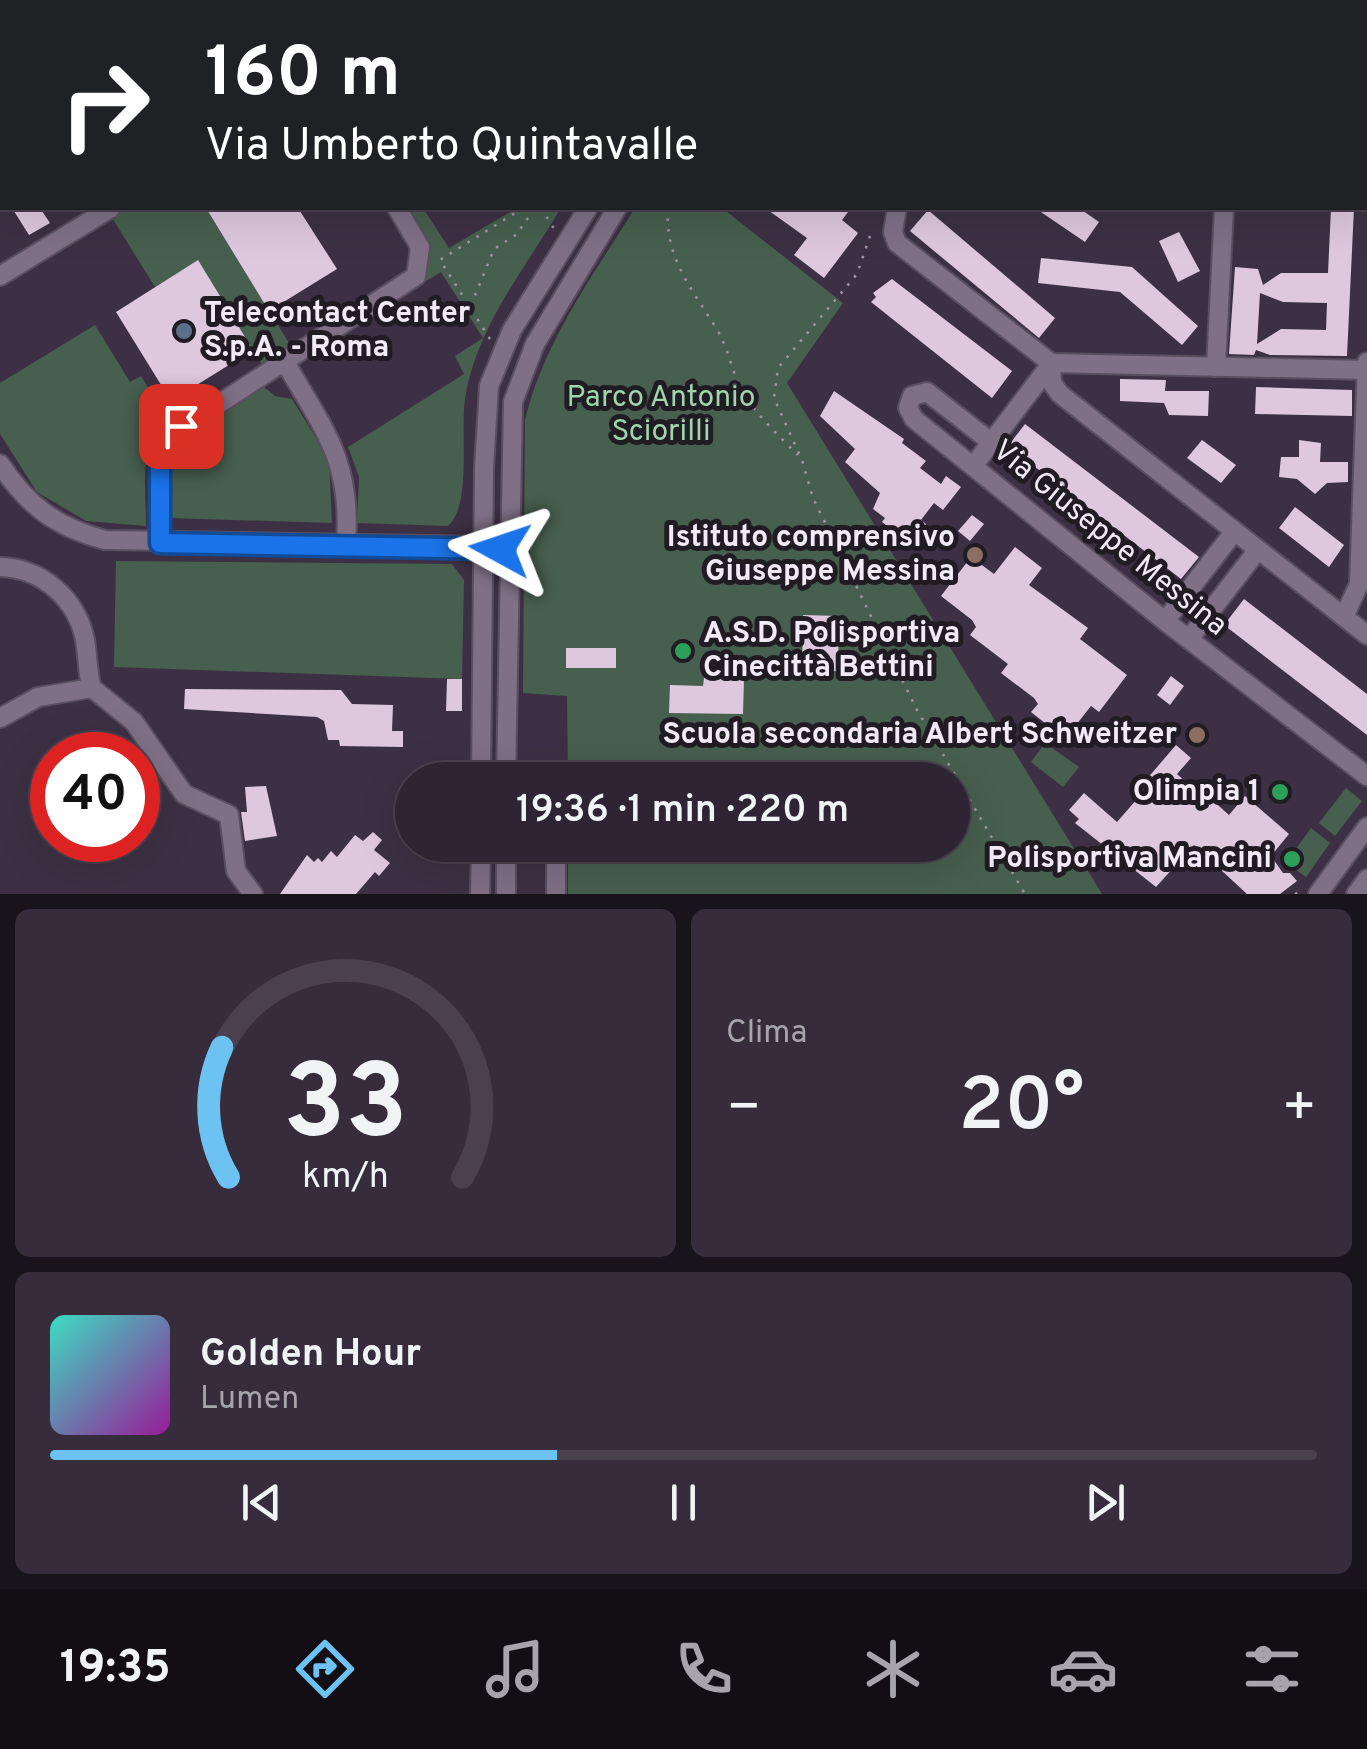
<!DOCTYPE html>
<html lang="it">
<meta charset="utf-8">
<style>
:root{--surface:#2e2433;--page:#362c3b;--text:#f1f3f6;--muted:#a7a4ac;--line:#49414e;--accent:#6cc3f2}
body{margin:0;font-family:Overpass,sans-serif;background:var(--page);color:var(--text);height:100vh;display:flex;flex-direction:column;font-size:38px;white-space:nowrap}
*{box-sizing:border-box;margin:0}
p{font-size:32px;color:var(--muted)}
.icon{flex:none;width:55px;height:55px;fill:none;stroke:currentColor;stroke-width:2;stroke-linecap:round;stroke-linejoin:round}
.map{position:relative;height:894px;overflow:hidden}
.sheet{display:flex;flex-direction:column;gap:15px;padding:15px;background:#19141c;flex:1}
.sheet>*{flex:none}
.hud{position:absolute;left:0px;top:0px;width:1368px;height:210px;box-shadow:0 10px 40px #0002,0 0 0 2px var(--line);background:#202124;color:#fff;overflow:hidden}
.speed{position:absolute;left:30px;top:732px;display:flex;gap:20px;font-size:50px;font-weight:700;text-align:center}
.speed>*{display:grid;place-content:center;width:130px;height:130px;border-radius:50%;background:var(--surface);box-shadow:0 10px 40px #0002,0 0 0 2px var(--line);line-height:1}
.speed .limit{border:15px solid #d22;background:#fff;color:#111}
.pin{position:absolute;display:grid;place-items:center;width:85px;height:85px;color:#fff;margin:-42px;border-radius:20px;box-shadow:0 5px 15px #0006}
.me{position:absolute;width:110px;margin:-55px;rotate:275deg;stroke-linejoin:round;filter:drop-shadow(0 0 8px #0008)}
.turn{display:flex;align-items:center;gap:35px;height:210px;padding:0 40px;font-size:45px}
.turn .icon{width:130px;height:130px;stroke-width:2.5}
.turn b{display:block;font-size:70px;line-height:85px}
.big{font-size:75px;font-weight:600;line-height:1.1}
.sheet .card{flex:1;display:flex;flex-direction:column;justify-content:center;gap:15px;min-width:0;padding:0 35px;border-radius:15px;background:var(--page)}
.sheet .dial{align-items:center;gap:0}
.dial svg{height:260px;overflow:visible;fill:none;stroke:var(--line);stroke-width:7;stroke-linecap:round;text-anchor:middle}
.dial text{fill:var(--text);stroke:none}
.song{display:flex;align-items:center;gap:30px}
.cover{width:120px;height:120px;border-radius:15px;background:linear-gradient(135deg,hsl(170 70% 55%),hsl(300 70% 35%))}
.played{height:10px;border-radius:5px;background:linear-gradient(90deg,var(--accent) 40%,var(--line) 40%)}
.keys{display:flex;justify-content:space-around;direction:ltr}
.heat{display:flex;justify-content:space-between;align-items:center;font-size:55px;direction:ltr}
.sheet .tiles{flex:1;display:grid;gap:15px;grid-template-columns:1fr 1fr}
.card:last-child{grid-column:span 2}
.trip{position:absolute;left:395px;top:762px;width:575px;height:100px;border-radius:50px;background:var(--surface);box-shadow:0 10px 40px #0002,0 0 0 2px var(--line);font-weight:600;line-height:100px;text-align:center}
.tabs{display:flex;height:160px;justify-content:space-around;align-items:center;background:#120e14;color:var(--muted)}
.tabs .icon{width:70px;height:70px}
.tabs .current{color:var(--accent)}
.tabs b{font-size:45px;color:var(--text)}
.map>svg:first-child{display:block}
.green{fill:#475f4e}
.building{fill:#ddc8de;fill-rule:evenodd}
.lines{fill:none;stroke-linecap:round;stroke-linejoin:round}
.minor-tunnel{stroke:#584c5f;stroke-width:18;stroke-dasharray:18 9;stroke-linecap:butt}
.minor-casing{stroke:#5a4f5f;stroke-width:22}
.path{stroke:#a196a6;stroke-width:2.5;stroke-dasharray:2.5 8;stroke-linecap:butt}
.minor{stroke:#7f7086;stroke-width:18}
.route-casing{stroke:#114b97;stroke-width:25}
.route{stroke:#1a73e8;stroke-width:18}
.service-dot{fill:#5c6f8a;stroke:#211b24;stroke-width:4}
.education-dot{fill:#8d6e63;stroke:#211b24;stroke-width:4}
.leisure-dot{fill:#2e9e5b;stroke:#211b24;stroke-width:4}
.labels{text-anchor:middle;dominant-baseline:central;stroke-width:10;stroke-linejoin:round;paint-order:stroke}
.poi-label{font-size:30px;font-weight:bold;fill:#f2eaf7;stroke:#211b24;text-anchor:end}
.park-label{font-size:30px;fill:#9dd6ac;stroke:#211b24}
.street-label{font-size:30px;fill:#f2eaf7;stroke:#211b24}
</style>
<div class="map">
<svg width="1367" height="894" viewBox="0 0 1367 894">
<rect width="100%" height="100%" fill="#3d3044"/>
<g class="green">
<polygon points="387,0 642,0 642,2 388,2"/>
<polygon points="125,208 206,208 292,348 263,366 198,261 155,287 111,216"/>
<path d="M405,208H423L449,248L517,208H561C525,269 476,327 465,399C460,432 472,505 448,526L357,523L359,477L348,447L464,374L455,356L483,338L441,272L415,288C434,255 423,238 405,208Z"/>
<path d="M635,208H722L843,303L787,383L1102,894H568V845H952V780H568L567,696L523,693L525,420C544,341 593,276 635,208Z"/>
<path d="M95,325L130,382L141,376L167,418C138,446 146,488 146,526L86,521L37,492L0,434V383Z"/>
<polygon points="263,386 275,396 292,399 329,459 332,523 169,518 170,454 179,438"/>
<polygon points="116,561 452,564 464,580 462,679 114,667"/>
<polygon points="1045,743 1079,767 1063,787 1031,762"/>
<polygon points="1346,788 1362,801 1335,836 1319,823"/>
<polygon points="1311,828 1330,843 1306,877 1286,863"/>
</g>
<g class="building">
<polygon points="12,208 40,208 50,223 29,235"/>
<polygon points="206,208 298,208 337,269 269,311"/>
<polygon points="765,208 851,208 842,220 858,233 824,278 794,255 807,238"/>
<polygon points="1035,208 1079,208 1099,222 1085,242"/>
<path d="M1331,208H1354L1347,356L1270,355L1256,350L1254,355L1229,354L1235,267L1258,269L1263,285L1281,273H1328ZM1260,293L1283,302L1327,303L1326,330L1281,329L1257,344Z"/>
<polygon points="928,210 1055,318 1039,338 910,231"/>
<polygon points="1179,232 1200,271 1178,282 1159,241"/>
<polygon points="1041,258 1132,267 1198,326 1182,345 1120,292 1038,283"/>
<polygon points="198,260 253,350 171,401 116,312"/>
<polygon points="892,279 1012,371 992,398 871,302 876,297 873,293"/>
<polygon points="1120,379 1166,380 1165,391 1209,391 1208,416 1169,415 1164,403 1120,401"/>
<polygon points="1256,387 1352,390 1352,416 1255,414"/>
<polygon points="834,391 904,439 902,443 926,461 920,468 941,484 946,476 961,487 943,510 934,503 921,520 926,524 911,544 882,522 885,518 873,509 880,493 845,462 855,449 820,416"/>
<polygon points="1025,424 1199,557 1181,579 1008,446"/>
<polygon points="1202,440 1236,465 1221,483 1187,458"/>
<polygon points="1299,440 1321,443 1320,462 1348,462 1348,482 1327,483 1315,494 1297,479 1279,477 1281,457 1299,457"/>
<polygon points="1295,507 1344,545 1329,567 1279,528"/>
<polygon points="972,515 984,524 970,541 958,531"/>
<polygon points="1015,547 1042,568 1029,585 1088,628 1080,639 1127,675 1099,712 1091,706 1065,739 1031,712 1038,704 1034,698 1001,673 1008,664 970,635 976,627 972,620 941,596 971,557 994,574"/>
<polygon points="1244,599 1367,694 1367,735 1224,625"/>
<polygon points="803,615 839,616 838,671 802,671"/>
<rect x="566" y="648" width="50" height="20"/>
<polygon points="1171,676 1184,686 1170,705 1157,695"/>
<polygon points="704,678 744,679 743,714 669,713 670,685 703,686"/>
<polygon points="447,679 462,679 462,711 446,711"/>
<polygon points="185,689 341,690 352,704 393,705 392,731 403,731 403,747 340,746 339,740 328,740 324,721 317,717 184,709"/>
<polygon points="1176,745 1191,758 1177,774 1198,793 1201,790 1229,815 1245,796 1289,834 1271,856 1283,873 1290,873 1297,881 1280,894 1247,894 1194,845 1156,887 1075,823 1079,819 1069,810 1084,793 1117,822 1144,791 1140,787"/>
<polygon points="266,786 277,836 245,841 241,812 247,812 245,787"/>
<polygon points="373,832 382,840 374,850 390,863 379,876 375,872 356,894 280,894 307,855 314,862 318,858 322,862 331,851 337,857 355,835 363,841"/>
</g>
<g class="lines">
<polyline class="minor-tunnel" points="86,2 90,0"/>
<defs>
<g id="minor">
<polyline points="268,0 270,2"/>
<polyline points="662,2 662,0"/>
<polyline points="687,2 687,0"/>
<polyline points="937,2 938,0"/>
<polyline points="1154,2 1154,0"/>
<polyline points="0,55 2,53"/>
<polyline points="1365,176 1367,176"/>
<polyline points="897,208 893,232 897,243 1051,363 1367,370"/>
<polyline points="0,276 111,208"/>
<path d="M285,362C324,430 352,461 346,543"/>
<polyline points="1051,363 1052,383 1060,394 1367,635"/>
<polyline points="1216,367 1224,208"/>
<polyline points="991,442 927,392 912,396 908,408 914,419 1165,621 1367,776"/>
<path d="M0,464C28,506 56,527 105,540L492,546L508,560"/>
<polyline points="974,465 1051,364"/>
<polyline points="159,543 159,459 171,435 416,276 420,247 397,208"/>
<path d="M0,567C42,568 77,599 85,640C88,656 87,673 92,688L134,722L184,794L229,815L236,871L253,894"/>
<polyline points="1344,617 1359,584 1367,362"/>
<polyline points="1165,621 1234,532"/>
<polyline points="1189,639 1257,551"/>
<polyline points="0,718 38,697 92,688"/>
<polyline points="506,774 529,780"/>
<polyline points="481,780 484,468 489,386 512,330 588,208"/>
<polyline points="506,780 513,402 535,344 617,208"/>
<polyline points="506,845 506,894"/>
<polyline points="556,845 556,894"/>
<polyline points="480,894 481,845"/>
<polyline points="1318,894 1367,827"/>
<polyline points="1356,894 1367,879"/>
</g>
</defs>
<use href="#minor" class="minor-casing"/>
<g class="path">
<polyline points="411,0 413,2"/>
<polyline points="468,0 468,2"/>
<polyline points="729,0 729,2"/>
<polyline points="423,2 427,0"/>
<polyline points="541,208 556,232"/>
<path d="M668,208C664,259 694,291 719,333C729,351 732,373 742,390C756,415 778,435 798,455"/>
<polyline points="870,236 857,274 778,368 774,398 802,460 813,498 917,710 1025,894"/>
<polyline points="471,305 494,249 516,235 535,208"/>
<polyline points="490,339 440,260 523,208"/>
<polyline points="1295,894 1303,890"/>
</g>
<use href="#minor" class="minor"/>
</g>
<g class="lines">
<defs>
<polyline id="route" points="181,426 160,453 160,543 500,549"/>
</defs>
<use href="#route" class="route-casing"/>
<use href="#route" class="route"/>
</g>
<circle class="service-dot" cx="184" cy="331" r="10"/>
<g class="education-dot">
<circle cx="975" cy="555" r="10"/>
<circle cx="1197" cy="735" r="10"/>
</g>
<g class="leisure-dot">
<circle cx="683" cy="651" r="10"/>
<circle cx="1280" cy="792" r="10"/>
<circle cx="1292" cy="859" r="10"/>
</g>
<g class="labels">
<g class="poi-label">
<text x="204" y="314" text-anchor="start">Telecontact Center<tspan x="204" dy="34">S.p.A. - Roma</tspan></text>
<text x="955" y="538">Istituto comprensivo<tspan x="955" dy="34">Giuseppe Messina</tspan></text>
<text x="703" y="634" text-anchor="start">A.S.D. Polisportiva<tspan x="703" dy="34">Cinecittà Bettini</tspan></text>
<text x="1177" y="735">Scuola secondaria Albert Schweitzer</text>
<text x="1260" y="792">Olimpia 1</text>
<text x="1272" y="859">Polisportiva Mancini</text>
</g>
<g class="park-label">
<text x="661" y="398">Parco Antonio<tspan x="661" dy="34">Sciorilli</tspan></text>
</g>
<g class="street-label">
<text transform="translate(1109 539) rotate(39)">Via Giuseppe Messina</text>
</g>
</g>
</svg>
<div class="speed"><div class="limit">40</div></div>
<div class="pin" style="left:181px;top:426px;background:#d93025"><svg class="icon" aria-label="arrive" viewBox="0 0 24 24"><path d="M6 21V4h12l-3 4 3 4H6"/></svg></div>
<svg class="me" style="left:500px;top:549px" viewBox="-20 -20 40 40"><path d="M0-17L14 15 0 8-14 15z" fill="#1a73e8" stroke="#fff" stroke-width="4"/></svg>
<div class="trip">19:36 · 1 min · 220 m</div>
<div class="hud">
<div class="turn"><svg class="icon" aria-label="right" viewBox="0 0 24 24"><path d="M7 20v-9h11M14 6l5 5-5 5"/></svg><div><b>160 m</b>Via Umberto Quintavalle</div></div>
</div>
</div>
<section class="sheet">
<div class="tiles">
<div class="card dial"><svg viewBox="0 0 100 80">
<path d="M14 69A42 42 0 1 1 86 69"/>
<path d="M14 69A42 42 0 0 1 12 29" stroke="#6cc3f2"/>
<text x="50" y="56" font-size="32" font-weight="700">33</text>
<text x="50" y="72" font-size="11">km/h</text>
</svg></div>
<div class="card"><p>Clima</p>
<div class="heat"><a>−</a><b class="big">20°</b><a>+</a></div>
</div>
<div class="card">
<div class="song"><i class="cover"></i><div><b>Golden Hour</b><p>Lumen</p></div></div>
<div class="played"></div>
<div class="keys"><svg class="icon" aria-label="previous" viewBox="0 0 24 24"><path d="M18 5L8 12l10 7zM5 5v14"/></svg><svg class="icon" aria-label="pause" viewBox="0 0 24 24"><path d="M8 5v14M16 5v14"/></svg><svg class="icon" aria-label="next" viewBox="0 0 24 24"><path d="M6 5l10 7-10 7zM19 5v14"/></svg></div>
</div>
</div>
</section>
<nav class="tabs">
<b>19:35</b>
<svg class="icon current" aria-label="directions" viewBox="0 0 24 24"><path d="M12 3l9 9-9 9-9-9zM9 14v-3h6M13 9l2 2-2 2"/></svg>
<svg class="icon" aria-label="music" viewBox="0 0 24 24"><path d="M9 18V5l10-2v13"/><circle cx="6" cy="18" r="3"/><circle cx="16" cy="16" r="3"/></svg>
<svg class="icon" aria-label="phone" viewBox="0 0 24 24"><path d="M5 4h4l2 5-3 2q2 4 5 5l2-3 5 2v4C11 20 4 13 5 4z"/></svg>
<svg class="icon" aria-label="climate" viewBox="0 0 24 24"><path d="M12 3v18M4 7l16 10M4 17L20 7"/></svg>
<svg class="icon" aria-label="car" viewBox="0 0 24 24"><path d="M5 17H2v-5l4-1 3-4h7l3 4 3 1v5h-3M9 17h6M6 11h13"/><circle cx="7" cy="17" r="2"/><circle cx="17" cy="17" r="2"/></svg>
<svg class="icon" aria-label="filters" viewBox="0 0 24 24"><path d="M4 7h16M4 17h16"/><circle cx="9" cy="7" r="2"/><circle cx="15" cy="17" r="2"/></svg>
</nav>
